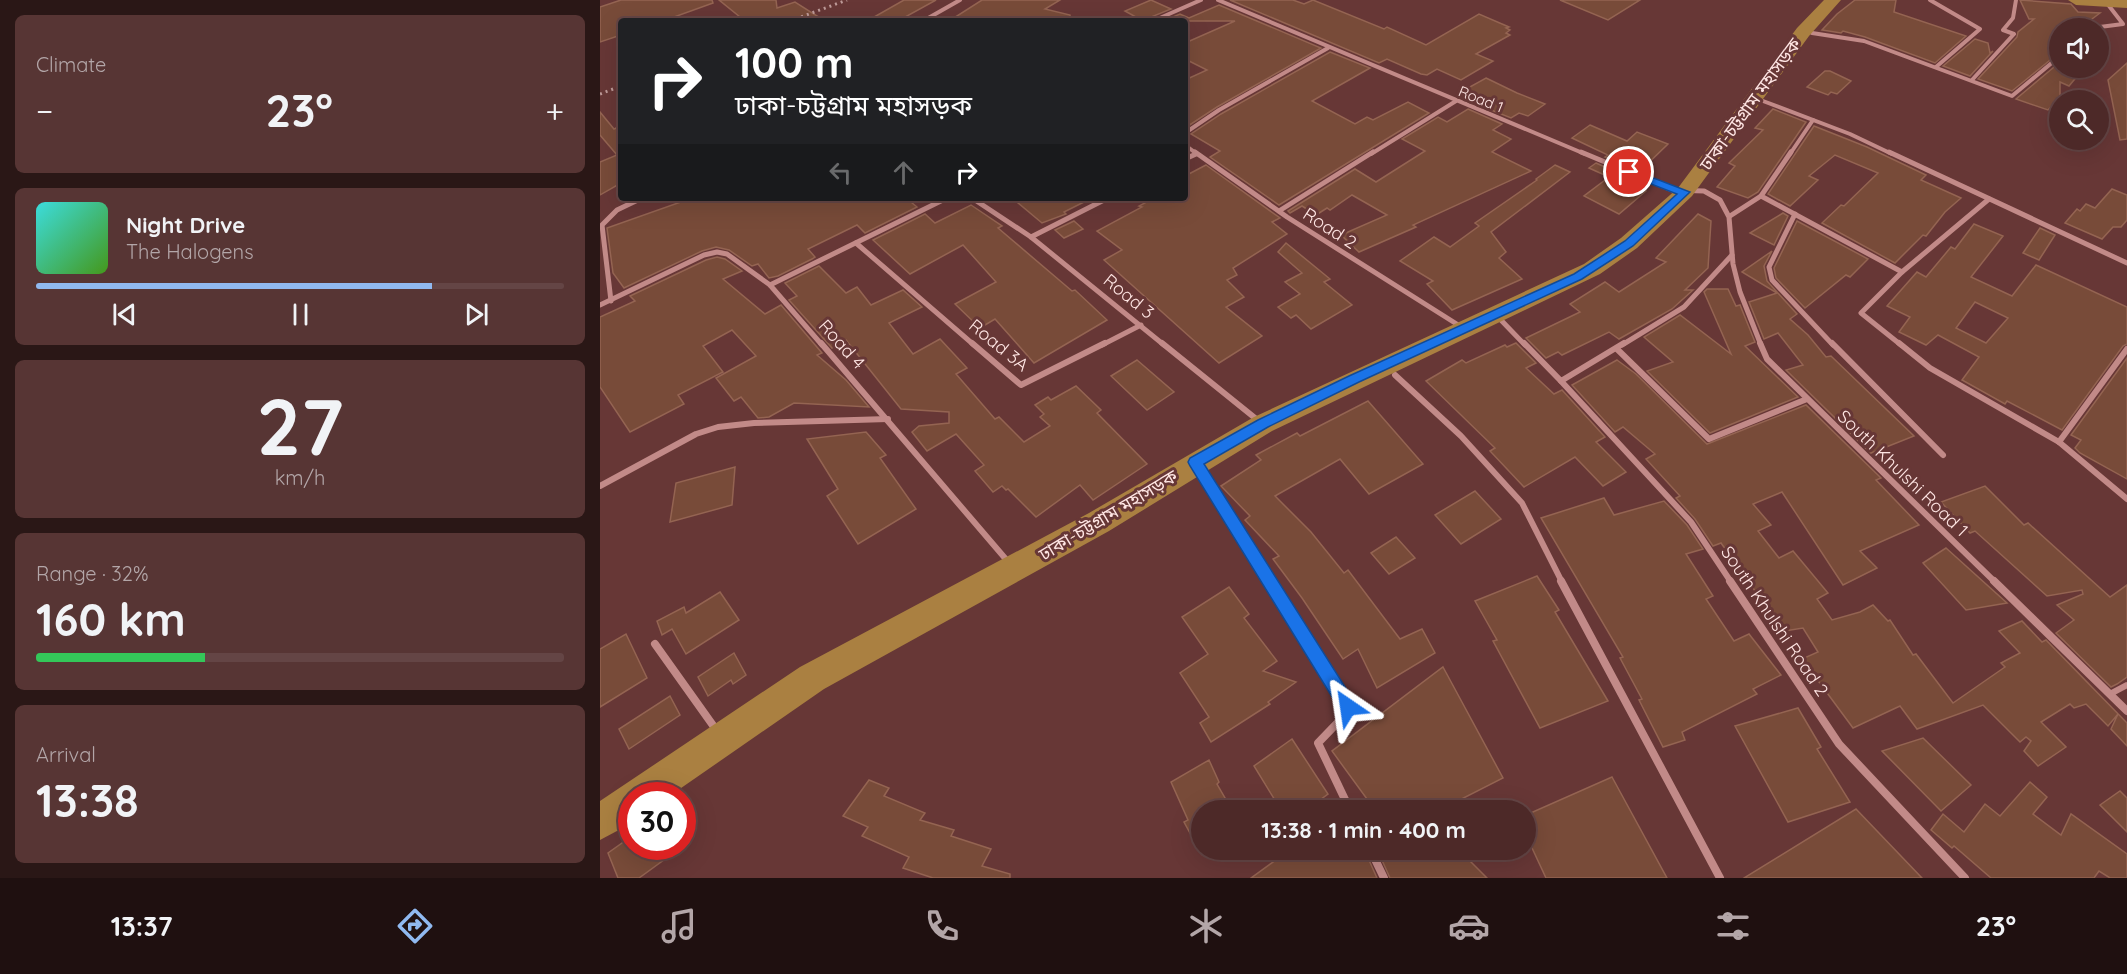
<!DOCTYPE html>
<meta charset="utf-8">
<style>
:root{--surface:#4d2928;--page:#573534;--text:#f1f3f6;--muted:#b3a6a8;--line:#644545;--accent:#90b9f0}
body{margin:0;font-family:Quicksand,"Noto Sans Bengali",sans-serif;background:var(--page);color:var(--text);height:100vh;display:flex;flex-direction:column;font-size:22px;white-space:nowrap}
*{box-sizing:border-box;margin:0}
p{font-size:20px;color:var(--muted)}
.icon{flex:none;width:33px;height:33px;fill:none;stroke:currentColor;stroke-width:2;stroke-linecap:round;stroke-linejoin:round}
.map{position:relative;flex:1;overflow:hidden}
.side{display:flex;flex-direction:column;gap:15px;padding:15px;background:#2a1716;width:600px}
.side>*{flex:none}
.hud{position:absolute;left:18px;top:18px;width:570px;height:183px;border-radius:6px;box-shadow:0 6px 24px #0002,0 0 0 2px var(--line);background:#202124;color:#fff;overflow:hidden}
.fabs{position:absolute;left:1449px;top:18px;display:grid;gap:12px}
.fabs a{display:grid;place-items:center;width:60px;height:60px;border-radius:50%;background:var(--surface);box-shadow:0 6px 24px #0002,0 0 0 2px var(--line);font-size:30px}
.speed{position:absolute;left:18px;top:782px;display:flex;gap:12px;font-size:30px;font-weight:700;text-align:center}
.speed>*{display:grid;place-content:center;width:78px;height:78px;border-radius:50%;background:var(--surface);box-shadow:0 6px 24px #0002,0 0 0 2px var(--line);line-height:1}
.speed .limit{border:9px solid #d22;background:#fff;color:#111}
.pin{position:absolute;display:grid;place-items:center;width:51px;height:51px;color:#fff;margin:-26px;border:3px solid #fff;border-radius:50%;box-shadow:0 2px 6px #0007}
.me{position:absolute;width:66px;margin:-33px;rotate:328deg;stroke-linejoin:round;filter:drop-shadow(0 0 4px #0008)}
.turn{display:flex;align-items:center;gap:21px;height:126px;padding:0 18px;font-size:27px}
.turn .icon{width:78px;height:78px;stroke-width:2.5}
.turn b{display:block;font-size:42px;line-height:51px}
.lanes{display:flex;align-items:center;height:57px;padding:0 18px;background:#0003;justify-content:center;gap:30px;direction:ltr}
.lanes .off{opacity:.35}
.big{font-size:45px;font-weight:700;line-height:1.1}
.side .tile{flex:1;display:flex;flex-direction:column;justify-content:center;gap:9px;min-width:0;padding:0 21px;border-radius:9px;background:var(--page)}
.side .dial{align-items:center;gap:0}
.dial b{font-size:78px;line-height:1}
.song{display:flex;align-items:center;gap:18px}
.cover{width:72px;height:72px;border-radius:9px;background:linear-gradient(135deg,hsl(180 70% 55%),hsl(100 70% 35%))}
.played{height:6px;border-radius:3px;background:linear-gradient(90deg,var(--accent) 75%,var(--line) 75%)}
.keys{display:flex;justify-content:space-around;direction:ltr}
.heat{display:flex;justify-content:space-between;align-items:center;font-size:33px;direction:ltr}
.charge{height:9px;border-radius:4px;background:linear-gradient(90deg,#34c759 32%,var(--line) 0)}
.trip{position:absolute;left:591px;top:800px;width:345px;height:60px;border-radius:30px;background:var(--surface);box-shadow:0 6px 24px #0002,0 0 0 2px var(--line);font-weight:700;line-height:60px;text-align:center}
.dock{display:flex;height:96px;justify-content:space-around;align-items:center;background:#1f1010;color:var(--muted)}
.dock .icon{width:42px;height:42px}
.dock .active{color:var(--accent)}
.dock b{font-size:27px;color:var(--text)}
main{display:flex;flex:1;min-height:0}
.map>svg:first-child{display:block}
.building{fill:#784b39;stroke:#946452;stroke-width:1.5;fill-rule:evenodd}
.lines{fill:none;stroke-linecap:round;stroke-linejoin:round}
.service{stroke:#c28a88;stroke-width:6}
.minor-far3{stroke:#c28a88;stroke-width:4}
.minor-far2{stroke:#c28a88;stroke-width:5}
.minor-far1{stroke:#c28a88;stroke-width:6}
.minor{stroke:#c28a88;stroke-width:8}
.trunk{fill:#aa8041;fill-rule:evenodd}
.rail{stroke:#be9b99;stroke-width:3;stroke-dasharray:2 4;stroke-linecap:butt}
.route{fill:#1a73e8;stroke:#114b97;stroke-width:1.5}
.labels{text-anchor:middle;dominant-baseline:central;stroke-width:6;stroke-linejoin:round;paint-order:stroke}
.far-street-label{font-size:15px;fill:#ffe6e4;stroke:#673736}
.street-label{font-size:18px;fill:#ffe6e4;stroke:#673736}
</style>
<main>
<section class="side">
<div class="tile"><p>Climate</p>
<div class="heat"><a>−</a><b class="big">23°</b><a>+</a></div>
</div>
<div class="tile">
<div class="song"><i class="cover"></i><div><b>Night Drive</b><p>The Halogens</p></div></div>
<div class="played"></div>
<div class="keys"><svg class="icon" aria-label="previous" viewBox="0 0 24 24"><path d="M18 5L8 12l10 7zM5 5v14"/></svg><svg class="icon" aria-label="pause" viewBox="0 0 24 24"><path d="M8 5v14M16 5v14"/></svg><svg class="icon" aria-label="next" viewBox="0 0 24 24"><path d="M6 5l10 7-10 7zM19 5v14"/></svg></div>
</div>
<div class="tile dial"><b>27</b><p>km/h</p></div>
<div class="tile"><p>Range · 32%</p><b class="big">160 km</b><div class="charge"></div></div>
<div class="tile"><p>Arrival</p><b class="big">13:38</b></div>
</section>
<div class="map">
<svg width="1527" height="878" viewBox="0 0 1527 878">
<rect width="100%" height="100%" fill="#673736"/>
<g class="building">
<polygon points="21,0 112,0 113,3 63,21 21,21 21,35 0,42 0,7"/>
<polygon points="119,0 176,0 177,8 195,2 225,21 145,21"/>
<polygon points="304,0 336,0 298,21 267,21"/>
<polygon points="382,0 460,0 445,9 470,15 470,21 349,21"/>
<polygon points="551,0 571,9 551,17 549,21 543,21 525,11"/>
<polygon points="630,0 693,0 704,4 713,0 784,29 787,27 826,45 879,14 909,27 906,28 910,30 906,33 910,35 876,54 893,61 861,80 837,69 827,75 821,74 787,59 779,63"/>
<polygon points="960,0 1040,0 1008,20"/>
<polygon points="1255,0 1296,0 1294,12 1366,36 1335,63 1265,37 1243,31 1241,33 1222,30 1237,14"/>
<polygon points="1420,0 1471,4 1478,12 1500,13 1480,28 1460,28 1460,52 1412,91 1378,79 1417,37 1418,32 1434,19 1429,19"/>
<polygon points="619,5 721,48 617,107 585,128 585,80 607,70 585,59 585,43 635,21 563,21 580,14 589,18"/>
<polygon points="1375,39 1388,43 1390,53 1393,51 1370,76 1343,66"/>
<polygon points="730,52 770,68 712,101 755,124 767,117 773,120 808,102 829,113 679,205 610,157 620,151 591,134 621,114"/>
<polygon points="1460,62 1460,68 1484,68 1469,86 1460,82 1460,97 1448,110 1416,99"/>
<polygon points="1527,63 1527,139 1520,140 1508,80"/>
<polygon points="1225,71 1230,71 1251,81 1237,94 1231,92 1228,95 1207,87"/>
<polygon points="886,78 917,93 945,104 928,116 919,113 911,118 876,104 878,102 859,93"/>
<polygon points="868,109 902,124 893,130 911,139 892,152 931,171 813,225 816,227 759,252 741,235 787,215 752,195 730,210 727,208 716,215 702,206 690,213 688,211 755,169 776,182 825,151 802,139 838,117 847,122"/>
<polygon points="1173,109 1206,122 1158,192 1148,198 1117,187 1135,166 1129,163 1163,130 1155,128"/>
<polygon points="0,112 14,129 21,126 21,183 0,195 0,162 17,155 0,135"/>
<polygon points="990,125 1027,141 1037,132 1068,144 1040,171 1005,157 1008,155 972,138"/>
<polygon points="1214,126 1267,147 1326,175 1321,180 1361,198 1345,212 1326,236 1323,235 1295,263 1222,223 1241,205 1244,206 1278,173 1235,155 1209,176 1218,180 1190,206 1168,194"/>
<polygon points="996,163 1032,179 1028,183 1046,191 1019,214 984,196 1009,177 989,168"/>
<polygon points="606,165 680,218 672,222 687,234 633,268 637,275 627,280 644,297 626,307 662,336 619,363 504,260 522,250 497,231 542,207 539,206 554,198 585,198 585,176"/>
<polygon points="955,165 970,172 891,232 906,252 899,258 922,279 852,310 827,284 833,281 800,261 834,237 850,247 879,226 875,223 937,180 936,179"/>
<polygon points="1512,189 1527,195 1527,220 1521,227 1513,227 1502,239 1465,223 1477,209 1480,211 1486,204 1495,208"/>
<polygon points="92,198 306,198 317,207 265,233 257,225 208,249 215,257 212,259 178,276 169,278 158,264 152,266 129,250 116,247 102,251 24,288 13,273 7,228"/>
<polygon points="412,198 492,198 464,212 466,214 442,223"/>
<polygon points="371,205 402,226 398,228 472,291 475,290 507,320 434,363 395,319 380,328 355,304 396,282 363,245 310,274 273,240 325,214 335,223"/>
<polygon points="1183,213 1188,216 1174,245 1150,233"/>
<polygon points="1098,214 1111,221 1108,268 1085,290 1093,290 1072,309 1019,339 1009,332 962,355 958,352 946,358 926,338 980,312 970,304 1005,282 1019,292 1066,262 1056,258"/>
<polygon points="474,221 483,229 464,238 455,230"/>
<polygon points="1197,221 1268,259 1250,277 1246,275 1205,308 1176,278 1174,268"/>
<path d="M1374,224L1403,236L1371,277L1412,296L1436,265L1527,307V344L1523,346L1462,430L1407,401L1405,404L1362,380L1379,357L1338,335L1326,345L1299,332L1310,317L1287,306L1317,272L1326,277L1351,247L1355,249ZM1375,302L1408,318L1386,343L1356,328Z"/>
<polygon points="1440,228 1455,235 1439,260 1423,253"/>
<polygon points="686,243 730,279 724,282 752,305 711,329 696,315 691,318 678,307 700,294 685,282 702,273 678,252"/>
<polygon points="1172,251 1164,266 1167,281 1197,314 1190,319 1208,335 1226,357 1231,356 1314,436 1271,453 1186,370 1203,365 1178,333 1164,339 1149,302 1177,293 1142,272"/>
<polygon points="117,257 125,259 142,271 123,279 165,314 181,305 222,353 217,355 246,380 269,407 194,403 169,417 158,418 141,397 134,401 116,378 156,356 132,330 103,346 123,372 78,395 84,404 30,432 0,387 0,317 35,301 30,296 106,260"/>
<polygon points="219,266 246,293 257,287 271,305 303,290 322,307 289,323 313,354 340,339 367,368 356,374 395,419 399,417 424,442 450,426 440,417 444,414 435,405 448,397 451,400 476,386 501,410 497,413 547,464 493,500 480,485 436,517 408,489 406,490 402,486 393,492 375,471 384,465 356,434 327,451 312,432 319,426 349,423 349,412 301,409 246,340 232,348 189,300 197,296 185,283"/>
<polygon points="1107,289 1128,289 1136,306 1140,305 1155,342 1145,346 1198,397 1110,433 1047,371 1073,362 1044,337 1080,315 1131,354 1104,292"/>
<polygon points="916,343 936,363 926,368 954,394 962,390 1005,437 996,442 1026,472 1003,486 975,457 924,487 890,451 895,448 826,381 862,360 866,363 905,345 907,347"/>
<polygon points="1527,358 1527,479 1480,453 1475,448 1481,440 1471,435"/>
<polygon points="537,360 574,392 547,410 511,376"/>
<polygon points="1017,360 1036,374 1107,444 1206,405 1281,478 1276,480 1319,525 1260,551 1277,568 1243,585 1182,492 1153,504 1171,525 1158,531 1179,558 1193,551 1228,593 1217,599 1232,620 1260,612 1273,605 1288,621 1290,620 1313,655 1316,654 1353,703 1405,667 1401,663 1420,653 1399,631 1422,621 1442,642 1446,640 1527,723 1527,746 1511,729 1518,714 1508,726 1486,704 1474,708 1470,704 1441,722 1466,747 1438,766 1424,751 1431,741 1426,737 1420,742 1383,705 1317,729 1300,706 1253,728 1202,659 1218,652 1203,628 1178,632 1160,598 1121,543 1113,546 1095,519 1076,498 1080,496 1046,459 1055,454 1023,427 1015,432 972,385"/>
<polygon points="768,401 823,464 769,494 740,459 675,496 711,532 744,573 748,570 800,639 822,629 835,653 777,688 758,649 743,659 702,598 673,559 679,556 645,520 650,516 621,486 661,460 656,455 697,433 700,436"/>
<polygon points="266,432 286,455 280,458 316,509 258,544 227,496 238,489 207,439"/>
<polygon points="135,467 132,505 70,522 76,483"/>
<polygon points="1385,486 1424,525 1428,523 1510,597 1527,585 1527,677 1517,684 1511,687 1456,633 1474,620 1457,605 1483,594 1482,590 1447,596 1375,531 1370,533 1341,502"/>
<polygon points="875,491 901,519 861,544 835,515"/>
<polygon points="1004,498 1014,515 1064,501 1087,525 1103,549 1086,554 1113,596 1106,599 1134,641 1149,634 1181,675 1153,689 1157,694 1082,732 1085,740 1063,747 1039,700 1042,699 1020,658 1023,657 941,518"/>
<polygon points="796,537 815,558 789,574 771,553"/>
<polygon points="1346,548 1407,603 1366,610 1323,563"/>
<polygon points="937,576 959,610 955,612 1008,701 940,728 893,641 897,640 875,601"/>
<polygon points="629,587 649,614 644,618 677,661 663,671 696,682 668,702 670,704 611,742 600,723 609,717 580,673 608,654 582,617"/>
<polygon points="120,592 139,620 86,654 72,629 62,635 57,621 84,607 86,613"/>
<polygon points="26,634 47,678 0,707 0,649"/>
<polygon points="134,653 146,675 133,684 131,680 108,696 98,677"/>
<polygon points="843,667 903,778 840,810 775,810 732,751"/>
<polygon points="70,696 80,715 29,749 19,729"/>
<polygon points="1198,708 1221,747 1217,749 1250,802 1188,822 1135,726"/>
<polygon points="1323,738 1371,785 1341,811 1282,751"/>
<polygon points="692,739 728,794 720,800 726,810 681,810 654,766"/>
<polygon points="609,760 619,782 617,784 632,810 602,810 602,855 584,822 588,820 571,782"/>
<polygon points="1012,777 1067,878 946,878 926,835 926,815"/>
<polygon points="269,780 289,788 284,796 325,813 320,820 354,830 351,836 391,849 382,866 410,874 410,878 333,878 303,868 309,857 262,836 268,827 243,816"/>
<polygon points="1430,782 1447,797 1433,814 1461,835 1471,814 1527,854 1527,878 1510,878 1499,871 1494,878 1391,878 1354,846 1352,848 1331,830 1343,814 1364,832 1385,804 1400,816"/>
<polygon points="1520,791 1527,798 1527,832 1500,805"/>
<polygon points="1256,809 1322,878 1144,878"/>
<polygon points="32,836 32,846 83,846 39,878 18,878 8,853"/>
<polygon points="691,849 764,849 777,878 651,878"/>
<polygon points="777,849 858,849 887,878 790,878"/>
</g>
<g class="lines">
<polyline class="service" points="1510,694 1527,685"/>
<g class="minor-far3">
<polyline points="618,0 985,154"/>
<polyline points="1330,0 1380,29 1336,67"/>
<polyline points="323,21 360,0"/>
<polyline points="553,21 601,0"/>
<polyline points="1492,28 1523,24 1506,2"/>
<polyline points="1212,33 1264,41 1412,96 1460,56"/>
<polyline points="1372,80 1414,34 1403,30 1413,18 1416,0"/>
<polyline points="1163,101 1250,134 1292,154"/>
<polyline points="585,133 619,110 728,48"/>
<polyline points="585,145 597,154"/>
<polyline points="771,154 856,101"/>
<polyline points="1190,154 1213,120"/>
</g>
<g class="minor-far2">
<polyline points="595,152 687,217 863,328"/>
<polyline points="981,152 1072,190 1104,191 1120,200 1129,217 1133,264 1140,292 1161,345"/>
<polyline points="1191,152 1161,196 1302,272"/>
<polyline points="1289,152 1527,263"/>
<polyline points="585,159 596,154"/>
<polyline points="372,198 431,237 564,345"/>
<polyline points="679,211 773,152"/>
<polyline points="1195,214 1169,267 1172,280 1233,345"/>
<polyline points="1130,216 1161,196"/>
<polyline points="431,237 508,198"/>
<polyline points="256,243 374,345"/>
<polyline points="170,285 347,198"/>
<polyline points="11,301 2,225 17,210 42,198"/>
<polyline points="0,305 104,255 117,252 127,254 170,285 222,345"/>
<polyline points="898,317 925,345"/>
<polyline points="502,345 541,325"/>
<polyline points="1022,345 1084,307 1132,255"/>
<polyline points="1301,345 1261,313 1302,272 1389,199"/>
</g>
<g class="minor-far1">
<polyline points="221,343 410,564"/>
<polyline points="372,343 421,385 505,343"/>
<polyline points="562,343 660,422"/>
<polyline points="924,343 961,381 1024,343"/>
<polyline points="1160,343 1167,359 1395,582"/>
<polyline points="1232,343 1343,455"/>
<polyline points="1299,343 1330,368 1459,442 1527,499"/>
<polyline points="1017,349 1109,439 1207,399"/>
<polyline points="795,375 861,436 922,503 962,582"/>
<polyline points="961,381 1091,522 1131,582"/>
<polyline points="1459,442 1527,349"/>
<polyline points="599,468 670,582"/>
<polyline points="0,486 96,434 118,427 154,423 288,419"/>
</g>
<g class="minor">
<polyline points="669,581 748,707 744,716 718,743 750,810"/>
<polyline points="961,581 1120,878"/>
<polyline points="1130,581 1239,744 1365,878"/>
<polyline points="1394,581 1527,711"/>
<polyline points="55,644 117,731"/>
<polyline points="770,849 784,878"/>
</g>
<g class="trunk">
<polygon points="1224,0 1241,0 1209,36 1092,196 1037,248 1000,274 672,431 509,531 224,689 71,795 32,795 32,823 0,840 0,801 200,667 489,513 654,417 984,264 1021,238 1078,188 1197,28"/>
<polygon points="1468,0 1527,0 1527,8 1476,5"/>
</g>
<g class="rail">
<polyline points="190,21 247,0"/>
<polyline points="0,94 21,86"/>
</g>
</g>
<polygon class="route" points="1025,170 1033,170 1090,192 1033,246 982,279 759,382 668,427 604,464 754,701 756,707 754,713 748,715 742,713 590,466 588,462 590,458 658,420 749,376 974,274 1025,241 1077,194 1025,174"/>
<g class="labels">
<g class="far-street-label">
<text transform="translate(881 99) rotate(22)">Road 1</text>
</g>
<g class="street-label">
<text transform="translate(1150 104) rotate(-54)">ঢাকা-চট্টগ্রাম মহাসড়ক</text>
<text transform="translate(730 228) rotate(33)">Road 2</text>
<text transform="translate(529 296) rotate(39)">Road 3</text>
<text transform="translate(242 344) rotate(48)">Road 4</text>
<text transform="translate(399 345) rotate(39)">Road 3A</text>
<text transform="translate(1303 473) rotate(44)">South Khulshi Road 1</text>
<text transform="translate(508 515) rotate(-31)">ঢাকা-চট্টগ্রাম মহাসড়ক</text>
<text transform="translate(1175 621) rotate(56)">South Khulshi Road 2</text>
</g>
</g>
</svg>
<div class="fabs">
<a><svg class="icon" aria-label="sound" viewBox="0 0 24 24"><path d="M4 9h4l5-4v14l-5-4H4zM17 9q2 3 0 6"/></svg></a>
<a><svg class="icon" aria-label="search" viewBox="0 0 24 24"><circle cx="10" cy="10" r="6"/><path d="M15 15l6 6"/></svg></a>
</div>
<div class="speed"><div class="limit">30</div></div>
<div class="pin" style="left:1029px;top:172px;background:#d93025"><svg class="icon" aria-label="arrive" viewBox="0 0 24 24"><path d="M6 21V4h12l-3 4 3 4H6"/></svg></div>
<svg class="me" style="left:748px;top:707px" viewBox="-20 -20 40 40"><path d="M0-17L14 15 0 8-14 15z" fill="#1a73e8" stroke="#fff" stroke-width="4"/></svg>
<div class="trip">13:38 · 1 min · 400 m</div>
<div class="hud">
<div class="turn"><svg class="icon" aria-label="right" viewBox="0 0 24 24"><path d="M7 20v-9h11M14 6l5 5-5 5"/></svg><div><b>100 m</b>ঢাকা-চট্টগ্রাম মহাসড়ক</div></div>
<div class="lanes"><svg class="icon off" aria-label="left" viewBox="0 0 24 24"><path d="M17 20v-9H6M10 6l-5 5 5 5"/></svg><svg class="icon off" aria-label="ahead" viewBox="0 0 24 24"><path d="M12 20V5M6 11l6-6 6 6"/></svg><svg class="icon" aria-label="right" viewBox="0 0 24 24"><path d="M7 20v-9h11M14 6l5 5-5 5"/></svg></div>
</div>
</div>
</main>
<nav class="dock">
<b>13:37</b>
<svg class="icon active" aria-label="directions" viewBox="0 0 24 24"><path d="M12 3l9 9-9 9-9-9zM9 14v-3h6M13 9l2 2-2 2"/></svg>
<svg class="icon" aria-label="music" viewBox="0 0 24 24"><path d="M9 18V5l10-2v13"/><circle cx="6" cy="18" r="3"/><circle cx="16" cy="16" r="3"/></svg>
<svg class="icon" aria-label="phone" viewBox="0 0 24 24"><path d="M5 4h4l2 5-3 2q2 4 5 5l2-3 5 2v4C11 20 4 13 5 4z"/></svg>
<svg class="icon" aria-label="climate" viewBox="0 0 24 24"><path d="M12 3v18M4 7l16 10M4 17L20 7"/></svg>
<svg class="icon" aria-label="car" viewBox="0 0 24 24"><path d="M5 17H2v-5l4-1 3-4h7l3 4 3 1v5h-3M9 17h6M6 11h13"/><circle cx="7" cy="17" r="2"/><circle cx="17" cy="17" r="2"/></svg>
<svg class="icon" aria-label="filters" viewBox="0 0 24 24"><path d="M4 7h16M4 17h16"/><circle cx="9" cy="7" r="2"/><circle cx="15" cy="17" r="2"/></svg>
<b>23°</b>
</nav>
